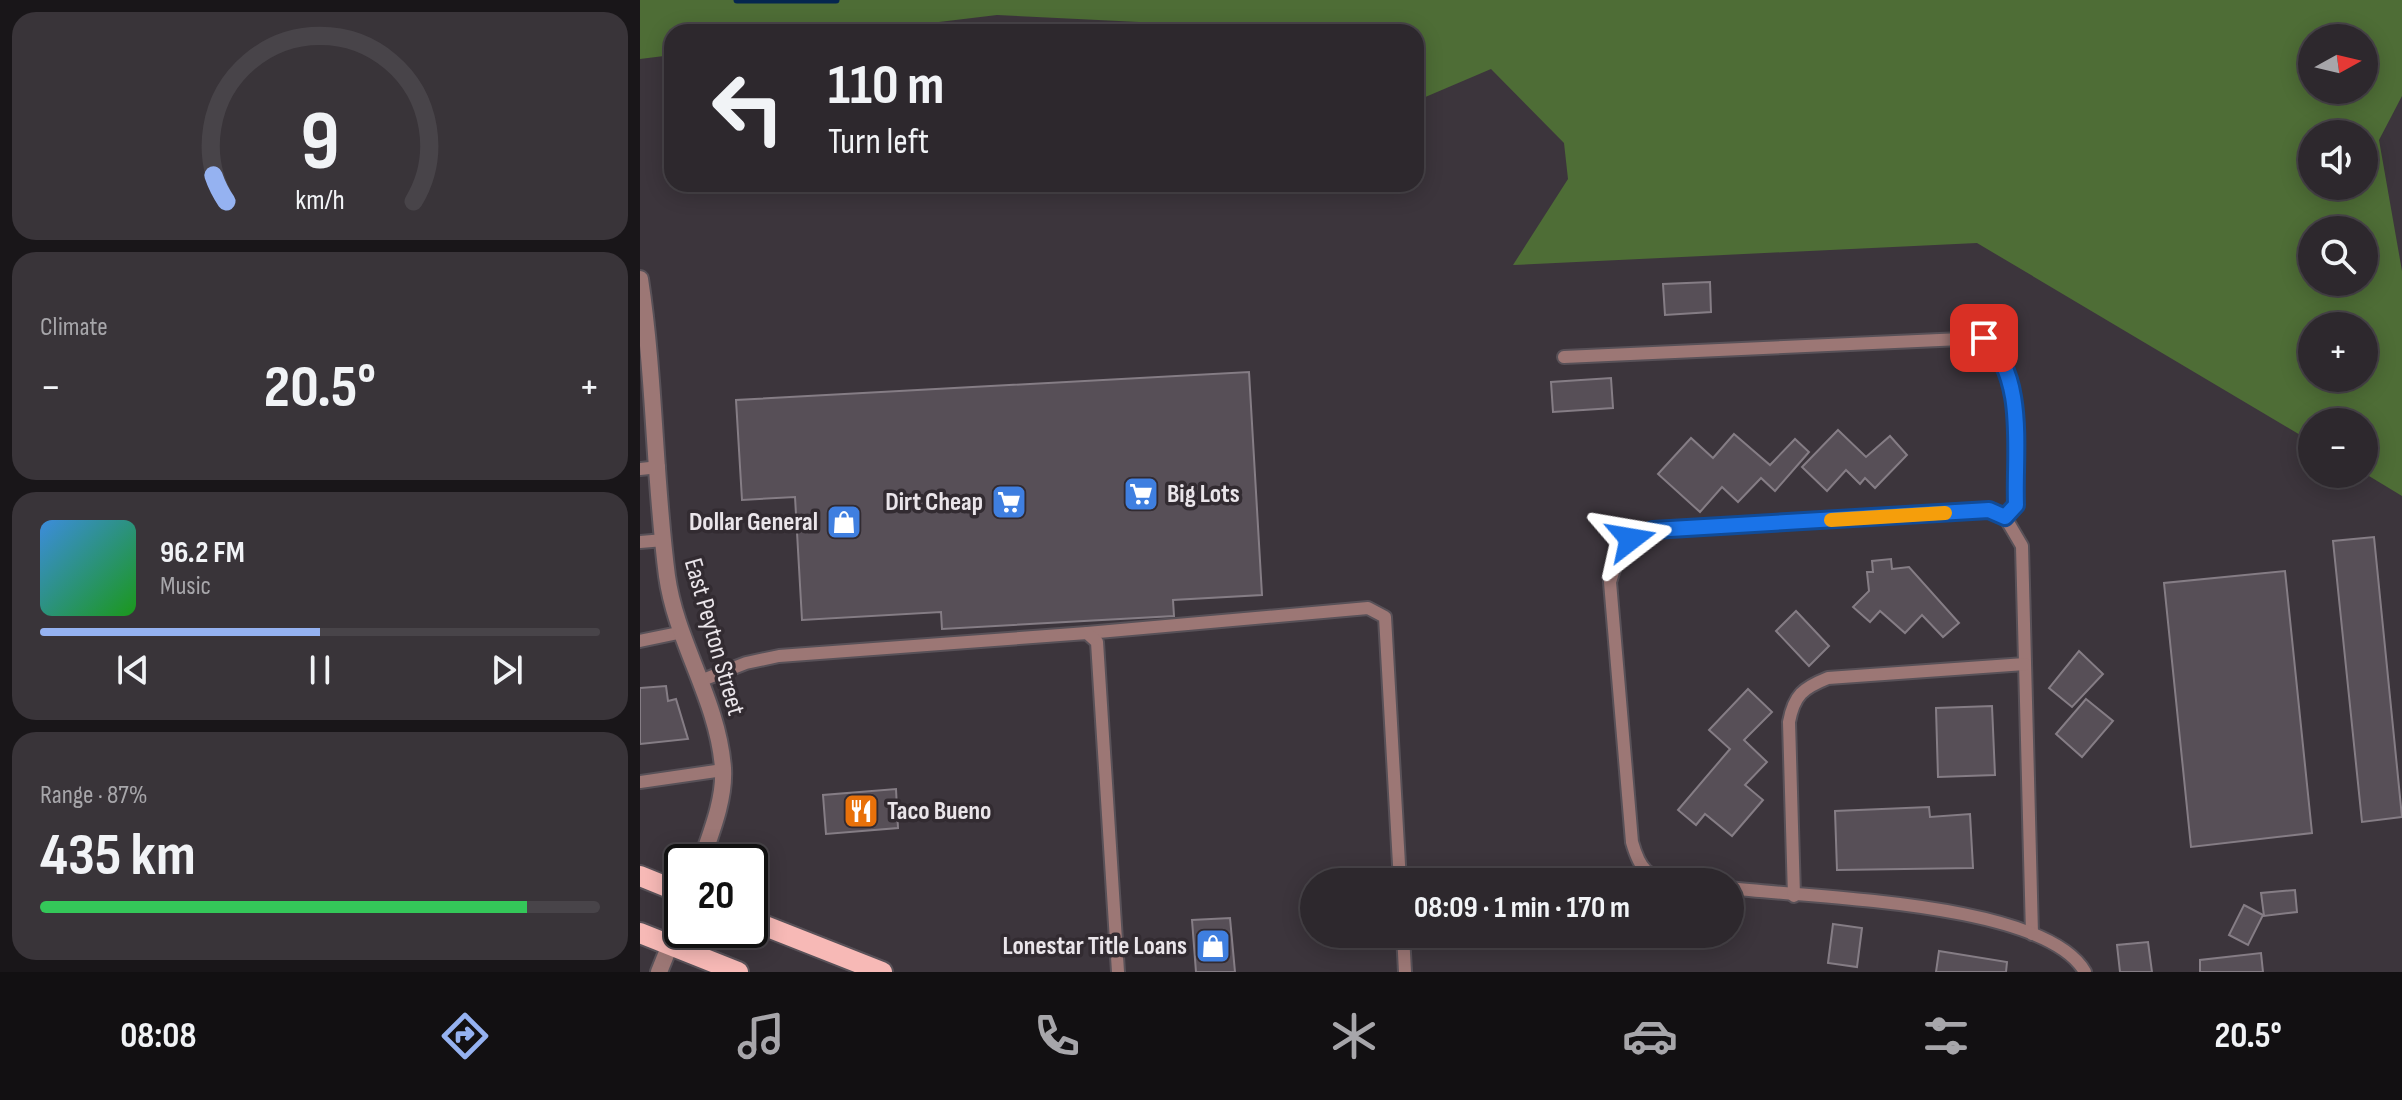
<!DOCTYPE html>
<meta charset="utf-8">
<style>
:root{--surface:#2d282d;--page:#393439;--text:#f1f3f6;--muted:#a7a6aa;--line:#484449;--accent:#95b2f1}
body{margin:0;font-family:"Sofia Sans Condensed",sans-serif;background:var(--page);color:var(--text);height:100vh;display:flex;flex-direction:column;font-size:30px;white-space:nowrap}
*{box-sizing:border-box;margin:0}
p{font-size:26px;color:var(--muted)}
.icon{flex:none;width:44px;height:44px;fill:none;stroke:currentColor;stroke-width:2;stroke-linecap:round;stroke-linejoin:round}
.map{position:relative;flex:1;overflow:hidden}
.details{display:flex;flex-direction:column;gap:12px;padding:12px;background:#191619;width:640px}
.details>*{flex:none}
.banner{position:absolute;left:24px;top:24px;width:760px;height:168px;border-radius:24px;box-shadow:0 4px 20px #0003,0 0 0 2px var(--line);background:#2d282d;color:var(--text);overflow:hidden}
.needle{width:52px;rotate:82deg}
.controls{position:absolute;left:1658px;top:24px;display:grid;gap:16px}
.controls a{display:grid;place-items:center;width:80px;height:80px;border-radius:50%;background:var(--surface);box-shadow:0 4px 20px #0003,0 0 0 2px var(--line);font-size:40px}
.speed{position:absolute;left:24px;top:844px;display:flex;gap:16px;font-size:40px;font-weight:700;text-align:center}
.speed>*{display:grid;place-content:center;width:104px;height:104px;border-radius:50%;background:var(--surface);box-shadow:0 4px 20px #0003,0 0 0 2px var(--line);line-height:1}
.speed .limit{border:4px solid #111;border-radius:12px;background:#fff;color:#111}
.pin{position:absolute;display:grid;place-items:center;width:68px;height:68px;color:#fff;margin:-34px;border-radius:16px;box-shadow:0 4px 12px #0006}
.me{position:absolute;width:88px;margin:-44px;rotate:76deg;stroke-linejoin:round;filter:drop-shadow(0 0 6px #0008)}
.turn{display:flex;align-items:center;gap:28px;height:168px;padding:0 32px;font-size:36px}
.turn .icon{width:104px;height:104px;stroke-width:2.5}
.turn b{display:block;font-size:56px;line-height:68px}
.big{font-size:60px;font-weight:700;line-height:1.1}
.details .widget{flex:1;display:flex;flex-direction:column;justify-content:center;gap:12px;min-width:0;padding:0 28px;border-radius:24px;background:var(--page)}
.details .dial{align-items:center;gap:0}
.dial svg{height:208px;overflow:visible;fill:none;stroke:var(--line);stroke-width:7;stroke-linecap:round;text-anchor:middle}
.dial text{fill:var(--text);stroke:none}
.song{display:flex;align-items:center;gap:24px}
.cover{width:96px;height:96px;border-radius:12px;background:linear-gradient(135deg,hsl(210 70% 55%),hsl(120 70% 35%))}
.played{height:8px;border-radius:4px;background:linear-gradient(90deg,var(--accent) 50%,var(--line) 50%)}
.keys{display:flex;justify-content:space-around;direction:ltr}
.heat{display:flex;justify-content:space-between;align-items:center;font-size:44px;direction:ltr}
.charge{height:12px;border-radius:6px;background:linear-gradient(90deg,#34c759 87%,var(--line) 0)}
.trip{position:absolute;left:660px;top:868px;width:444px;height:80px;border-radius:40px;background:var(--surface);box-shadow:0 4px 20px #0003,0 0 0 2px var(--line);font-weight:700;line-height:80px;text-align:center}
.dock{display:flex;height:128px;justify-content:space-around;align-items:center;background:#121012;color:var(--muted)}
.dock .icon{width:56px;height:56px}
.dock .selected{color:var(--accent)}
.dock b{font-size:36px;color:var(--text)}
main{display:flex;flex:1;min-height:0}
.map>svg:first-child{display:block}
.green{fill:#4e6d36;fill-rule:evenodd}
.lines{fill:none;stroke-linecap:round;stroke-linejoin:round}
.stream{stroke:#05264f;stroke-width:7}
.building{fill:#574f57;stroke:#857d85;stroke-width:2}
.lane-casing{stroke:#585158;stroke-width:16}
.street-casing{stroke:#585158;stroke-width:20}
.primary-casing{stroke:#585158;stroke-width:24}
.lane{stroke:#9c7775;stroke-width:12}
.street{stroke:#9c7775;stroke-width:16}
.primary{stroke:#f7b9b6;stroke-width:20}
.route-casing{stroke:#114b97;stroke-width:20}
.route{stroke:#1a73e8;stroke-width:14}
.slow{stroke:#f59e0b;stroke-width:14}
.labels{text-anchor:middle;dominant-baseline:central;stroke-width:7;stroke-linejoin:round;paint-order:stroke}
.poi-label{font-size:26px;font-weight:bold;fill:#eae5ea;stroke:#322b31;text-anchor:end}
.street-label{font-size:26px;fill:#eae5ea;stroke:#322b31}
</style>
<main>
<section class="details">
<div class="widget dial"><svg viewBox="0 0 100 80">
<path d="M14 69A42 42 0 1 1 86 69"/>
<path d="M14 69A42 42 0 0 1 9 59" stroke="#95b2f1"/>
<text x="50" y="56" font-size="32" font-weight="700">9</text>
<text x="50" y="72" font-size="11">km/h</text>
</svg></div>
<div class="widget"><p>Climate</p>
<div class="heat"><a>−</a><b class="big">20.5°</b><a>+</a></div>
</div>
<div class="widget">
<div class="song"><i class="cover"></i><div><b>96.2 FM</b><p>Music</p></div></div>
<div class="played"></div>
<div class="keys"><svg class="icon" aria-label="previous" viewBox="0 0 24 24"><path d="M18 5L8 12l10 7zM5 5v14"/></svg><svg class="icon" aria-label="pause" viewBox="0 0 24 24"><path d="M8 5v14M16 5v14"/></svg><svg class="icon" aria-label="next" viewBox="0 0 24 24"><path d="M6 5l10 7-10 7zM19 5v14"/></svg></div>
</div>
<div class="widget"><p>Range · 87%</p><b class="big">435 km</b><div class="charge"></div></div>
</section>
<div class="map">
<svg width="1762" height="972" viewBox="0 0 1762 972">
<rect width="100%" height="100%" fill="#3c353c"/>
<path class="green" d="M0,0H1762V96L1739,140L1762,271V496L1724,473V422H1672V442L1337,243L873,265L928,179L924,143L851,69L776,101V32H704L357,15L216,32H32V55L0,59ZM1672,38H1724V90H1672ZM1672,134H1724V186H1672ZM1672,230H1724V282H1672ZM1672,326H1724V378H1672Z"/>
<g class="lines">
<polyline class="stream" points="97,0 196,0"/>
</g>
<g class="building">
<polygon points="1070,282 1071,312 1025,315 1023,284"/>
<polygon points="609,372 622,595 533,600 534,616 302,629 301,612 162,620 155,497 102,500 96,400"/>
<polygon points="971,378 973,408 913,412 911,382"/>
<polygon points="1198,430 1226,457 1250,436 1267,455 1235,488 1225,478 1220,484 1206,470 1187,491 1162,467"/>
<polygon points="1094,434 1130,465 1155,439 1169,452 1135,491 1121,478 1098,502 1082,487 1060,512 1018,474 1051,438 1073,458"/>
<polygon points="1734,537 1762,817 1722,822 1693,541"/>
<polygon points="1251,559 1252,569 1269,567 1319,623 1303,637 1282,615 1265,633 1240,611 1230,622 1213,607 1229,591 1227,572 1233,572 1232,561"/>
<polygon points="1645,571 1672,833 1551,847 1524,583"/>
<polygon points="1156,611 1189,646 1169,666 1136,631"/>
<polygon points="1439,651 1463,674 1432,707 1409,688"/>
<polygon points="26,686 28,701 36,699 48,739 0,744 0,688"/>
<polygon points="1108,689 1132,712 1104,740 1127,762 1105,785 1123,800 1092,836 1065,814 1056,825 1038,810 1090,749 1069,730"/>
<polygon points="1446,699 1473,721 1442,757 1416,734"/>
<polygon points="1352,706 1355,775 1298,777 1296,708"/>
<polygon points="256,789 258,828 186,834 183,795"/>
<polygon points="1289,807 1290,817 1330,814 1333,868 1197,870 1195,811"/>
<polygon points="1655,890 1657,912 1624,916 1621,893"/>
<polygon points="1604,905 1623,915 1608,945 1589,935"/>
<polygon points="590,918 595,972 556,972 552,920"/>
<polygon points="1193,924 1222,928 1217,967 1188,963"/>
<polygon points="1508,942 1512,972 1480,972 1477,945"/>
<polygon points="1299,951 1367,962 1366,972 1296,972"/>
<polygon points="1621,953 1623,972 1560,972 1560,960"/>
</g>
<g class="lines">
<defs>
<g id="lane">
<path d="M924,357L1344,338C1387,377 1374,451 1376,505L1365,517"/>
<polyline points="0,469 19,467"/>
<polyline points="0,542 24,540"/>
<polyline points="447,633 728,608 745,617 760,882"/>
<polyline points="0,641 43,632"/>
<polyline points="60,681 106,663 139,656 447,633 457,642 478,972"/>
<polyline points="0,782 83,770"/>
<path d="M1037,882C1007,878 1000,870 992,842L970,582C978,554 985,541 1013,530L1349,510L1365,517L1382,546L1392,934"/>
<path d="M1090,888C1169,898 1405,901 1445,972"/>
<path d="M1154,896L1149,722C1154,695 1163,688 1188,678L1385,664"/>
<polyline points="763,934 765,972"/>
</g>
<g id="street">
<path d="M0,279C15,378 14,477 27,576C36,642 78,700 83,768C85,799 71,833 61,862"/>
<polyline points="19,972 42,915"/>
</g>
<g id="primary">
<polyline points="0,876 42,893"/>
<polyline points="110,920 242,972"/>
<polyline points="0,933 98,972"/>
</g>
</defs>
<use href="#lane" class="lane-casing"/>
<use href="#street" class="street-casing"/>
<use href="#primary" class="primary-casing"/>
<use href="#lane" class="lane"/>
<use href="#street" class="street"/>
<use href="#primary" class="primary"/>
</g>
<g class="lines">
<defs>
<path id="route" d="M991,539L1013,530L1349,510L1365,517L1376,505C1374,451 1387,377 1344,338"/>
</defs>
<use href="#route" class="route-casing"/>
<use href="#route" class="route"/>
<polyline class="slow" points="1191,520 1305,513"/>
</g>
<defs>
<symbol id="supermarket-square" viewBox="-11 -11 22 22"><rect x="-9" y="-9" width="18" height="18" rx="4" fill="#3f7fe0" stroke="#322b31"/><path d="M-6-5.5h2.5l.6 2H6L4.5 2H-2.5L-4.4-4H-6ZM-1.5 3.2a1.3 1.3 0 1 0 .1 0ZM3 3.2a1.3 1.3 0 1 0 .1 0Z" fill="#fff"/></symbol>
<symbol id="shop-square" viewBox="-11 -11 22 22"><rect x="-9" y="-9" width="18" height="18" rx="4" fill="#3f7fe0" stroke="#322b31"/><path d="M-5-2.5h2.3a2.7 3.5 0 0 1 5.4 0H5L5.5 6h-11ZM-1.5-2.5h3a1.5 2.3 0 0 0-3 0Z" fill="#fff"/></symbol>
<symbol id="restaurant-square" viewBox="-11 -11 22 22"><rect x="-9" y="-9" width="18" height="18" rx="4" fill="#e8710a" stroke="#322b31"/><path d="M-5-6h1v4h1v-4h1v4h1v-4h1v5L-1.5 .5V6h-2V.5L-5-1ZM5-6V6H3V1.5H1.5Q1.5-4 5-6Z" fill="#fff"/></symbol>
</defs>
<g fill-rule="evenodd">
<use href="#supermarket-square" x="481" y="474" width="40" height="40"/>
<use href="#supermarket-square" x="349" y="482" width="40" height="40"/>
<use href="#shop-square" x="184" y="502" width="40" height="40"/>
<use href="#restaurant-square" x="201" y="791" width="40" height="40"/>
<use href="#shop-square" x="553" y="926" width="40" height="40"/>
</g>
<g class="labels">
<g class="poi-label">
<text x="527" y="494" text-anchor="start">Big Lots</text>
<text x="343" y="502">Dirt Cheap</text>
<text x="178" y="522">Dollar General</text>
<text x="247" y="811" text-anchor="start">Taco Bueno</text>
<text x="547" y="946">Lonestar Title Loans</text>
</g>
<g class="street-label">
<text transform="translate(74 637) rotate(74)">East Peyton Street</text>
</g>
</g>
</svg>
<div class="controls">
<a><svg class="needle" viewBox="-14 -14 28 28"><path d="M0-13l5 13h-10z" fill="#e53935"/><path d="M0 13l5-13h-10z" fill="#a7a6aa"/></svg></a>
<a><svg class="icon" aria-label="sound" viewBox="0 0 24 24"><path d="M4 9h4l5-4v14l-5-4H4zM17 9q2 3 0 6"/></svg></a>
<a><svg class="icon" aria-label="search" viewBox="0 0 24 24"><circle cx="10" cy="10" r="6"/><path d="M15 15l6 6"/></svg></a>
<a>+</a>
<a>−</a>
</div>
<div class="speed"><div class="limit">20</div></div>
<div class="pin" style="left:1344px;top:338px;background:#d93025"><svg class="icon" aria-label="arrive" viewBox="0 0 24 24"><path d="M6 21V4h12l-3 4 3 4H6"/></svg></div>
<svg class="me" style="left:991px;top:539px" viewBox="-20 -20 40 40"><path d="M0-17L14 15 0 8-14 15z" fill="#1a73e8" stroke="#fff" stroke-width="4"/></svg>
<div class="trip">08:09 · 1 min · 170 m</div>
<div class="banner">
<div class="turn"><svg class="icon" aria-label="left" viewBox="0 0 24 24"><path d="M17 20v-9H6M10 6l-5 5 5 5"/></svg><div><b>110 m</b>Turn left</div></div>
</div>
</div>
</main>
<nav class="dock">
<b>08:08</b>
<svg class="icon selected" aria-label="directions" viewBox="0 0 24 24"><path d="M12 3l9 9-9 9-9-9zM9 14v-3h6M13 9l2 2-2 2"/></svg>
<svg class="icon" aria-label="music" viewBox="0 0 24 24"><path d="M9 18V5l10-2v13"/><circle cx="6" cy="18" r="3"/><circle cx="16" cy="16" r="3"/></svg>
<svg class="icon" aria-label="phone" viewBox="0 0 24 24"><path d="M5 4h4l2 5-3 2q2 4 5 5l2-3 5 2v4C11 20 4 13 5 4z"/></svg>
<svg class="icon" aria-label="climate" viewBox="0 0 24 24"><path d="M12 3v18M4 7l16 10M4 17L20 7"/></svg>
<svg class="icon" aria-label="car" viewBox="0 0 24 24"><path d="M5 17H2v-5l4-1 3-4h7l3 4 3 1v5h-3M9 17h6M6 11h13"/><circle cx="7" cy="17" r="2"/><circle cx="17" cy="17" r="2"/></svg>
<svg class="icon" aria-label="filters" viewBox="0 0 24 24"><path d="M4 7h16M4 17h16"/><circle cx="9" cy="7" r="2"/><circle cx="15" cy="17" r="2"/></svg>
<b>20.5°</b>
</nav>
